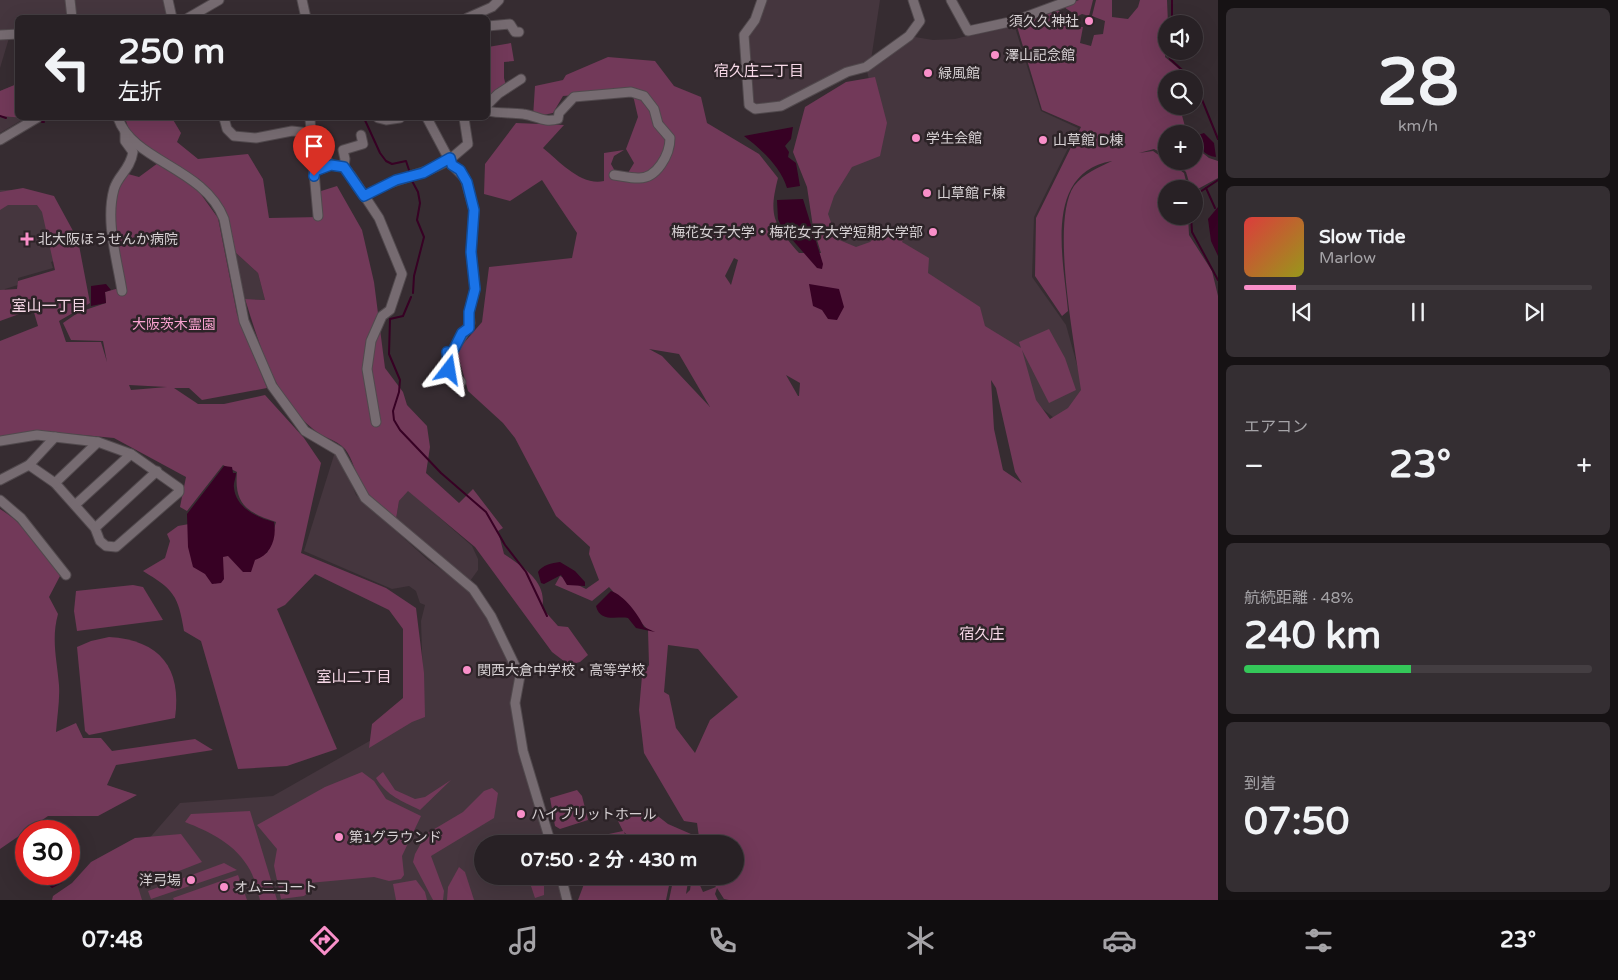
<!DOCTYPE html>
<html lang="ja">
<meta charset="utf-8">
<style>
:root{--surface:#282125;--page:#342e32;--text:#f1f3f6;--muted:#a5a3a7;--line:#443e42;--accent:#f98fc9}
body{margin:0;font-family:"Varela Round","Noto Sans JP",sans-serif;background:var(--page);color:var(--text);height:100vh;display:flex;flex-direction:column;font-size:19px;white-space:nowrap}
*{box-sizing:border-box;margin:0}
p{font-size:16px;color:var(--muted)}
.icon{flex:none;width:28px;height:28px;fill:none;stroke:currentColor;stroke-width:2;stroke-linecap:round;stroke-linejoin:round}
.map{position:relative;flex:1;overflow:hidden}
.sheet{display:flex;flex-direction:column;gap:8px;padding:8px;background:#161214;width:400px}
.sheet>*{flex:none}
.top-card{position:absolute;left:15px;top:15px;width:475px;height:105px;border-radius:8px;box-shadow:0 5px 20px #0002,0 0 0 1px var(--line);background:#282125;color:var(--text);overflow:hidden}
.fabs{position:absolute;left:1158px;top:15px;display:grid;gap:10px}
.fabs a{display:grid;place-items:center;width:45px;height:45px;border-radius:50%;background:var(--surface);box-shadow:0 5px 20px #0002,0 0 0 1px var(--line);font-size:25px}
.speed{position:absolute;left:15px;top:820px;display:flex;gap:10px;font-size:25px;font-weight:700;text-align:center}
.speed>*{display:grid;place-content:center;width:65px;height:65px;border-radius:50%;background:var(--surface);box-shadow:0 5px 20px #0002,0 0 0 1px var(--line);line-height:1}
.speed .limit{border:8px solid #d22;background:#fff;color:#111}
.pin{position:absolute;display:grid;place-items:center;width:42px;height:42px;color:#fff;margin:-51px -21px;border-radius:50% 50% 50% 0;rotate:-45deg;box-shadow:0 0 5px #0007}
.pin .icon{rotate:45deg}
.me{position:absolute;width:55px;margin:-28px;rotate:14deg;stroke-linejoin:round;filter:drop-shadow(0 0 4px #0008)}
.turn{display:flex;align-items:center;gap:18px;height:105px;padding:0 20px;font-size:22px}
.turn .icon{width:65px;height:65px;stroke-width:2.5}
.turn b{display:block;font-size:35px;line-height:42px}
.big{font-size:38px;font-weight:700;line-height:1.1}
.sheet .widget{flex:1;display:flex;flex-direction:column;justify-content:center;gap:8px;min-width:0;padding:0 18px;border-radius:8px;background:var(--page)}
.sheet .dial{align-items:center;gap:0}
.dial b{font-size:65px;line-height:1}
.song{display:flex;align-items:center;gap:15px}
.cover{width:60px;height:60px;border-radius:8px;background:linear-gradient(135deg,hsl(0 70% 55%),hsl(60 70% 35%))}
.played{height:5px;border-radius:2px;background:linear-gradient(90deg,var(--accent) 15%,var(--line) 15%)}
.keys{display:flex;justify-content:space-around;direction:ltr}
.heat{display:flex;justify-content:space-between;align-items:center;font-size:28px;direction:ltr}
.charge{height:8px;border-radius:4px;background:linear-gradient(90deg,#34c759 48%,var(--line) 0)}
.trip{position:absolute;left:474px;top:835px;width:270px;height:50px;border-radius:25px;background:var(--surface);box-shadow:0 5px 20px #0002,0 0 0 1px var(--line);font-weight:700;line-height:50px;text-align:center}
.tab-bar{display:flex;height:80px;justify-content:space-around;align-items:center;background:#100d0f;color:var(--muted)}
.tab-bar .icon{width:35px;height:35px}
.tab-bar .active{color:var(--accent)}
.tab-bar b{font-size:22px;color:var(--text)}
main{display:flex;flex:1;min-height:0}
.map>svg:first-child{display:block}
.built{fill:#45363e}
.green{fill:#723959;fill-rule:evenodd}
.water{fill:#370124}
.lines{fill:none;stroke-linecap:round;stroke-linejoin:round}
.stream{stroke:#370124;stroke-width:2}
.minor-casing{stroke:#51494d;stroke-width:11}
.minor{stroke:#766b71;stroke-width:9}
.route-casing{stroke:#114b97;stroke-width:12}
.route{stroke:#1a73e8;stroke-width:9}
.poi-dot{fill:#f98fc9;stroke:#2c2327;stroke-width:2}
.labels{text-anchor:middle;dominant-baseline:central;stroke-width:5;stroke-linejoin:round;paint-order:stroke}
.poi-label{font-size:14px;fill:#d6d0d3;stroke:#2c2327;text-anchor:start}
.park-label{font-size:14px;fill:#f9a3d0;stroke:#2c2327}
.neighbourhood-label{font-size:15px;fill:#f7d8e7;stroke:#2c2327}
</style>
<main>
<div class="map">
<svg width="1218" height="900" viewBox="0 0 1218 900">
<rect width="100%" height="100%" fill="#362c31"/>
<g class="built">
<polygon points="0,0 66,0 68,17 18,18 17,30 0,33"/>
<polygon points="75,0 166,0 169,17 76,17"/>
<polygon points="765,0 880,0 871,60 844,70 783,101 759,106 754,104 747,41"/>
<polygon points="1014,24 1041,111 1078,128 1034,217 1032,277 1066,325 1087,401 1054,418 839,247 825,213 836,154 881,130 866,67 909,36 933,40 955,39"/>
<polygon points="0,38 9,38 0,68"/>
<polygon points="17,84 18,118 25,118 0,133 0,117 5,117 0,116 0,91"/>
<polygon points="0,190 20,190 46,196 59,259 51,262 53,268 18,278 18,285 5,289 0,299"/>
<polygon points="235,252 258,273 265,300 245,299"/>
<polygon points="335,452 345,468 356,495 428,560 468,589 489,621 516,678 512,702 548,844 482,844 482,876 558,876 562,889 561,900 122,900 113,880 180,803 273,796 424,710 421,621 425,605 420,603 416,591 409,586 392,589 304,551"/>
<polygon points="408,490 472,546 478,559 478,570 470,581 396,519 399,501"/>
</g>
<g class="green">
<polygon points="1079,0 1093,0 1089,16 1082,14 1078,16 1062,6"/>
<path d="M1096,0H1112V17L1128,19L1138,7L1140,0H1167L1168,24L1165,57L1191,79H1166V106H1182L1180,108L1187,134H1166V155L1154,149L1139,153L1153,151L1184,173L1188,189H1166V216H1188L1189,235L1212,271L1218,296V900H729L724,899L717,888L715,894L718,900H669L674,876H689L686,894L690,890L692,876H703L704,880L699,883L703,892L716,887L708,876H735V844H700L697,823L684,821L644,753L639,710L642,676L649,665L648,630L609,587L592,601L555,585L560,576L586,589L599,580L589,554L590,547L556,516L515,438L503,423L468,391L457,351L482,322L489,267L572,258L577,233L542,180L510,201L484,194L485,164L516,123L564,125L543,148C560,162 581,186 604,181V153L624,150L614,156L611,164L616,173H628L634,163L626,149L638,117L632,91L563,96L553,113L533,117L535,86L563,80L566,75L608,57L655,61L674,86L701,97L707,123L759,154L778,178C768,217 774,224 799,253H821L813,227L807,187L793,152L805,107L846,82L875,77L887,123L880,156L852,167L834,196L828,214L837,239L856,247L870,242L885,228L907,229L902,242L929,258L928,273L980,307L985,326L1021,348L1019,342L1049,329L1065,358L1076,390L1049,403L1022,350L1036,400L1050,419L1068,408L1081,390C1075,346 1050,221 1074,186C1084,173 1098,168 1112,161C1042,173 1064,261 1068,311L1062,316L1035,276L1036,218L1081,127L1042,110L1016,23L1055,9L1077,21L1078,27H1083L1080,43L1091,46L1094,35L1103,34L1105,21L1092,16ZM734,258L738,260L731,285L725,276ZM649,349L679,354L710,407L662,356ZM786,375L800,383L799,396H798ZM991,380L996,388L1015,472L1022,483L1003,470L994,429ZM668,645L698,649L738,697L710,720L695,753L676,728L669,695L664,692Z"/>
<polygon points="511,43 514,61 504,62 504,78 506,86 488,104 488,59 491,55 488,47"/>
<polygon points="17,84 18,118 25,118 0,116 0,91"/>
<path d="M125,118H172L181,133L177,142L198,159L248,154L263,179L269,218L320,217L318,192L337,186L362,230L374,282L385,368L403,392L407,405L427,426L430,447L426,473L459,503L473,489L503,528L498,531L504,554C523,567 548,582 542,608L558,626L568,627L588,655L580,662L569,665L552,652L475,547L408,491L399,501L396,519C384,508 369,498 361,484C355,473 353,459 345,449C336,439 323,438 313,429C274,398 259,343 245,299L265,300L258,273L235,252L227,216L199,179L158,156L129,130Z"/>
<polygon points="1194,146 1209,158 1218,161 1218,178 1194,191 1194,189 1191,189 1186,172 1175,161 1194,161"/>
<path d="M158,163L195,186L218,218L237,314L267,388L202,400L189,388H174L198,404H224L265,395L304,438L321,463L301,553L386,588L416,608L424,673L425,717L412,722L369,748L372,724L403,698V629L389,610L315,574L285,605L277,609L337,749L287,766L238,769L201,641L184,631C178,595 174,590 143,571L165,558L170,541L167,534L178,526L189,524L197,536L188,538L190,542L192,563L209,571L216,584L223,552L253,555L267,553L276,522C247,512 234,505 237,472L223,465L187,511L180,507L186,477L114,438L51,432L0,437V341L38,326L33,309L0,321V290L17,289L18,281L55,270L42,212L37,205H8L0,210V192L23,188L54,196L78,240L90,303L59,321L66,342H101L107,362L103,341L71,340L63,323L79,312L106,303L105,292L123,287L115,216L116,193L128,174L139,177ZM129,385L167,387L131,390Z"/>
<path d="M0,509C25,524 45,551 60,576L49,597L58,614C51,639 57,660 59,685C60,700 57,717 56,732L76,723L83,738H101L112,751L195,739L213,750L116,765L107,785L137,795L98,816H48L0,849Z"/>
<polygon points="133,585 143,587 163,620 77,631 74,611 76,591"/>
<path d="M109,637C160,640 182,668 175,718L89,735L85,731L77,647L91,641Z"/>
<polygon points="362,772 374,781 386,799 421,816 402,856 404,875 401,879 389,881 374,877 309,883 310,891 304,896 281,899 274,866 277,849 257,825 325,787"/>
<path d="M383,772L395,790L415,799L425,797L451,780L420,810C402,801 387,796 376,778Z"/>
<polygon points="492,788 498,793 494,818 431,856 444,891 443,900 433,900 413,862 415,854 426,834 463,812 484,791"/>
<polygon points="577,790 582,796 588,820 560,829 555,826 550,798"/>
<polygon points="650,810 668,824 691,834 696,844 650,844 650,841 645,844 637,844 624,832 629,844 591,844 590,838 623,831 618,821"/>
<path d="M250,811L277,900H260C257,890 255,879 250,870C236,844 210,832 185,822L191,814Z"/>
<polygon points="181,834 202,862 138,887 142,900 52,900 53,896 72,883 91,862 135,838"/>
<polygon points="224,863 237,870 151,899 148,891"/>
<polygon points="459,867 465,872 474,900 447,900 448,887"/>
<polygon points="238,875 247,900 174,900 173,898"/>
<polygon points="527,876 540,876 544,882 544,895 535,898 529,880 522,882"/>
<polygon points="587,876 646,876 651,884 650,876 671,876 666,900 578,900"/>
<polygon points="416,880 425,892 427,900 396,900 393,884"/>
</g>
<g class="water">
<path d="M793,127L791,139L785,146L789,152L788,157L796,163L800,186L787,188C781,167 761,149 744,136Z"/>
<path d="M1204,133L1214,143L1216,157C1204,156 1198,147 1195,136Z"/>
<polygon points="803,199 823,264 822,269 817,268 782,228 778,219 777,200"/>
<polygon points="1218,207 1218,256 1211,241 1208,219"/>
<polygon points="106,284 111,290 105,292 106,303 91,306 91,286"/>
<polygon points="809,284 839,289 844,307 837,320 828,319 822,310 813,306"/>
<path d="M224,466L232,467L233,473H236C236,478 233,483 234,488C236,508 258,518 274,522C277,538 271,555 255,560L251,572H243L228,556L223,557L224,579L221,583L212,584L205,574L193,567L188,547L187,514Z"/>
<path d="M560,562L575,571L585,582V586L567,585L561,575L544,584L541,583L538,572C542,565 552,563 560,562Z"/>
<path d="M611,591C624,595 639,615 644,627L655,632L636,628L628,618C617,616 600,623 596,606Z"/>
<polygon points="56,826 70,830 72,842 69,852 69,831 48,831"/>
<polygon points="26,846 26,866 18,859 21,850"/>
<polygon points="36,874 64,874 62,883 52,888"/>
</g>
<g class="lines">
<g class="stream">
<polyline points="1172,0 1172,24"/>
<polyline points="1167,51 1170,59 1192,79"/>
<polyline points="1194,80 1218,139"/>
<polyline points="0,116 6,118"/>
<polyline points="364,118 380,153 386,161 392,164 406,161 410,173"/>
<polyline points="20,119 23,118"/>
<polyline points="42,122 44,122"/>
<polyline points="411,179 418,192 420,203 417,220 424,237 414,276 413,293"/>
<polyline points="1206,188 1215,208"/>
<polyline points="1194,196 1218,180"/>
<polyline points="1191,216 1192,232 1218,280"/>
<polyline points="411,297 403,316 390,319 389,354 400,380 399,392 393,411 394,420 400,430 441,473 486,512 505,545 526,572 547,616"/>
</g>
<defs>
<g id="minor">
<polyline points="70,0 72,18"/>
<polyline points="168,0 172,18"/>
<polyline points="302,0 306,18"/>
<polyline points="762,0 755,20 744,35 749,105 755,109 781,106 847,72 866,67 909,36 920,21 913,0"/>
<polyline points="951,0 968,31 1014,21 1071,0"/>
<polyline points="188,18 219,0"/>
<polyline points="467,18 492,7 499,0"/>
<polyline points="488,26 510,24 515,32 519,32"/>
<polyline points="0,35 18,34"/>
<polyline points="488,104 498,94 521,79"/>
<path d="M488,111C500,114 511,112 523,114C537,116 544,123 558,119L559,113L574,97L631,92L644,96L654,109L658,124L670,138C670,154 657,179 638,178C630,178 622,176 614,175"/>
<path d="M118,118C133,162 204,167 224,219L244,321L272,386L305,431L339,451L365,498L473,589L491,616L520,676L515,703L523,751L551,844"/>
<polyline points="224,118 227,129 234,136 256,138 292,131 310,133"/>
<polyline points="310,118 312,146 331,165 344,167 352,177 379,218 402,274 390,310 382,316 371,341 367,369 376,422"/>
<polyline points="378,118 386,120 400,118"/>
<polyline points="427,118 452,165 465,178 474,210 471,252 475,289 469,312 470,323 453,351 447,352 449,370 461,382"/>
<polyline points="0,140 37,118"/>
<polyline points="344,167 345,159 343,150 363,144 361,135"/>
<polyline points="364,196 390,183 429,170 448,161 468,144 464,118"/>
<polyline points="318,216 314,172 331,165"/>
<path d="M122,291C117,259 105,221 114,189C118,175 130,170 133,152L125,141V133"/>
<polyline points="0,441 37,435 98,442"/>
<polygon points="98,442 131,454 179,488 179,492 116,547 106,546 100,541 95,528 55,483"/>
<polyline points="29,465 55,483"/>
<polyline points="0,480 29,465 55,437"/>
<polyline points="0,500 21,518 66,575"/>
<polyline points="75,505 131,454"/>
<polyline points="95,528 157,471"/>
<polyline points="561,876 567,900"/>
</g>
</defs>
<use href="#minor" class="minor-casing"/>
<use href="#minor" class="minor"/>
</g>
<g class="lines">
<defs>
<polyline id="route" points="314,176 315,171 331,165 344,167 364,196 396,180 423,173 450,158 452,165 460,170 467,182 474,210 471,252 475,289 469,312 469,328 462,333 453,351 447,352 449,370"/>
</defs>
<use href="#route" class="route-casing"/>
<use href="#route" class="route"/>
</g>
<g class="poi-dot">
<circle cx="1089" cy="21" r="5"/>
<circle cx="995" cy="55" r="5"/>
<circle cx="928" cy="73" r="5"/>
<circle cx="916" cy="138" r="5"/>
<circle cx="1043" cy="140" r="5"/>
<circle cx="927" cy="193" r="5"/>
<circle cx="933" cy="232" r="5"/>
<path d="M24.5 231.5h5v5h5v5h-5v5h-5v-5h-5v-5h5z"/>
<circle cx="467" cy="670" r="5"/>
<circle cx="521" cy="814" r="5"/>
<circle cx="339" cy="837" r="5"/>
<circle cx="191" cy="880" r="5"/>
<circle cx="224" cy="887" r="5"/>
</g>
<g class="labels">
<g class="poi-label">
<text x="1079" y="21" text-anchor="end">須久久神社</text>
<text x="1005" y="55">澤山記念館</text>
<text x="938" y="73">緑風館</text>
<text x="926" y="138">学生会館</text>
<text x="1053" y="140">山草館 D棟</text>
<text x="937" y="193">山草館 F棟</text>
<text x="923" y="232" text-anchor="end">梅花女子大学・梅花女子大学短期大学部</text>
<text x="38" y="239">北大阪ほうせんか病院</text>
<text x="477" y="670">関西大倉中学校・高等学校</text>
<text x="531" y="814">ハイブリットホール</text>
<text x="349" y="837">第1グラウンド</text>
<text x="181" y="880" text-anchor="end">洋弓場</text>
<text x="234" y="887">オムニコート</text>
</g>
<g class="park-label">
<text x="174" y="324">大阪茨木霊園</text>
</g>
<g class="neighbourhood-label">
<text x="759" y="71">宿久庄二丁目</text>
<text x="49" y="306">室山一丁目</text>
<text x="982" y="634">宿久庄</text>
<text x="354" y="677">室山二丁目</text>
</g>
</g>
</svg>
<div class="fabs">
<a><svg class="icon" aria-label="sound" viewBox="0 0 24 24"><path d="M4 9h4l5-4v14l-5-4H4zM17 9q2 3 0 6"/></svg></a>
<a><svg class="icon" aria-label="search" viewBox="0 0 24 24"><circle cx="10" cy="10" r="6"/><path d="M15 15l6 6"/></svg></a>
<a>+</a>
<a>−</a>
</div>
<div class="speed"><div class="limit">30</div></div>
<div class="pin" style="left:314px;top:176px;background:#d93025"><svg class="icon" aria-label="arrive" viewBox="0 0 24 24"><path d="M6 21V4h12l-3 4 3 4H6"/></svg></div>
<svg class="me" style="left:449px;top:370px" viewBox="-20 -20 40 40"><path d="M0-17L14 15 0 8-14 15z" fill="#1a73e8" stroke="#fff" stroke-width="4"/></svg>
<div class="trip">07:50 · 2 分 · 430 m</div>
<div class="top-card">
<div class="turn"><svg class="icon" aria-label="left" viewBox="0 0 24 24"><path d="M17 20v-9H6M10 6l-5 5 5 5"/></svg><div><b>250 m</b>左折</div></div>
</div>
</div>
<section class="sheet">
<div class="widget dial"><b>28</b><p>km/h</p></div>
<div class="widget">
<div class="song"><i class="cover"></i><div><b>Slow Tide</b><p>Marlow</p></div></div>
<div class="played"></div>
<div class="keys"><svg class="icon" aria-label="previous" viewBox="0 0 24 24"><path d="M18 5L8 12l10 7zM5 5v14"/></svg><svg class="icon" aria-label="pause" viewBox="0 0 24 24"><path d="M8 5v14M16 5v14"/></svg><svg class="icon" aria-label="next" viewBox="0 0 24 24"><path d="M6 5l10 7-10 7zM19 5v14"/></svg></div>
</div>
<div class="widget"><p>エアコン</p>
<div class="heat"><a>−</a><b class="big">23°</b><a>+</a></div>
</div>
<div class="widget"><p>航続距離 · 48%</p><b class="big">240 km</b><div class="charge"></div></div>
<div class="widget"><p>到着</p><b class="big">07:50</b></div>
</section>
</main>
<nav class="tab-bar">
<b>07:48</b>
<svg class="icon active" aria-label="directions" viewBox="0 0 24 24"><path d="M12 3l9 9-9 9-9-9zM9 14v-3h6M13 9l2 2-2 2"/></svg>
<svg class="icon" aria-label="music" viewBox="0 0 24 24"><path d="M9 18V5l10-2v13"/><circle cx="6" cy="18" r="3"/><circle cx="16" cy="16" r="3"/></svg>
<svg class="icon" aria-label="phone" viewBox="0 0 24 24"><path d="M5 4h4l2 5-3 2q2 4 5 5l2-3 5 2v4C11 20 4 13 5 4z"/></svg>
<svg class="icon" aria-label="climate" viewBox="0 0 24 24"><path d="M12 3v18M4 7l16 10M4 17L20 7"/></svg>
<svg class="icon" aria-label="car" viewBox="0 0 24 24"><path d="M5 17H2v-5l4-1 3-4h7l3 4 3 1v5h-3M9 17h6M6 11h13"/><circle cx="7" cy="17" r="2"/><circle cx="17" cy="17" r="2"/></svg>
<svg class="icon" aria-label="filters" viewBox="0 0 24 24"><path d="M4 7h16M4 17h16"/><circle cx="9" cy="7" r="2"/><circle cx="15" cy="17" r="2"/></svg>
<b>23°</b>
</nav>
